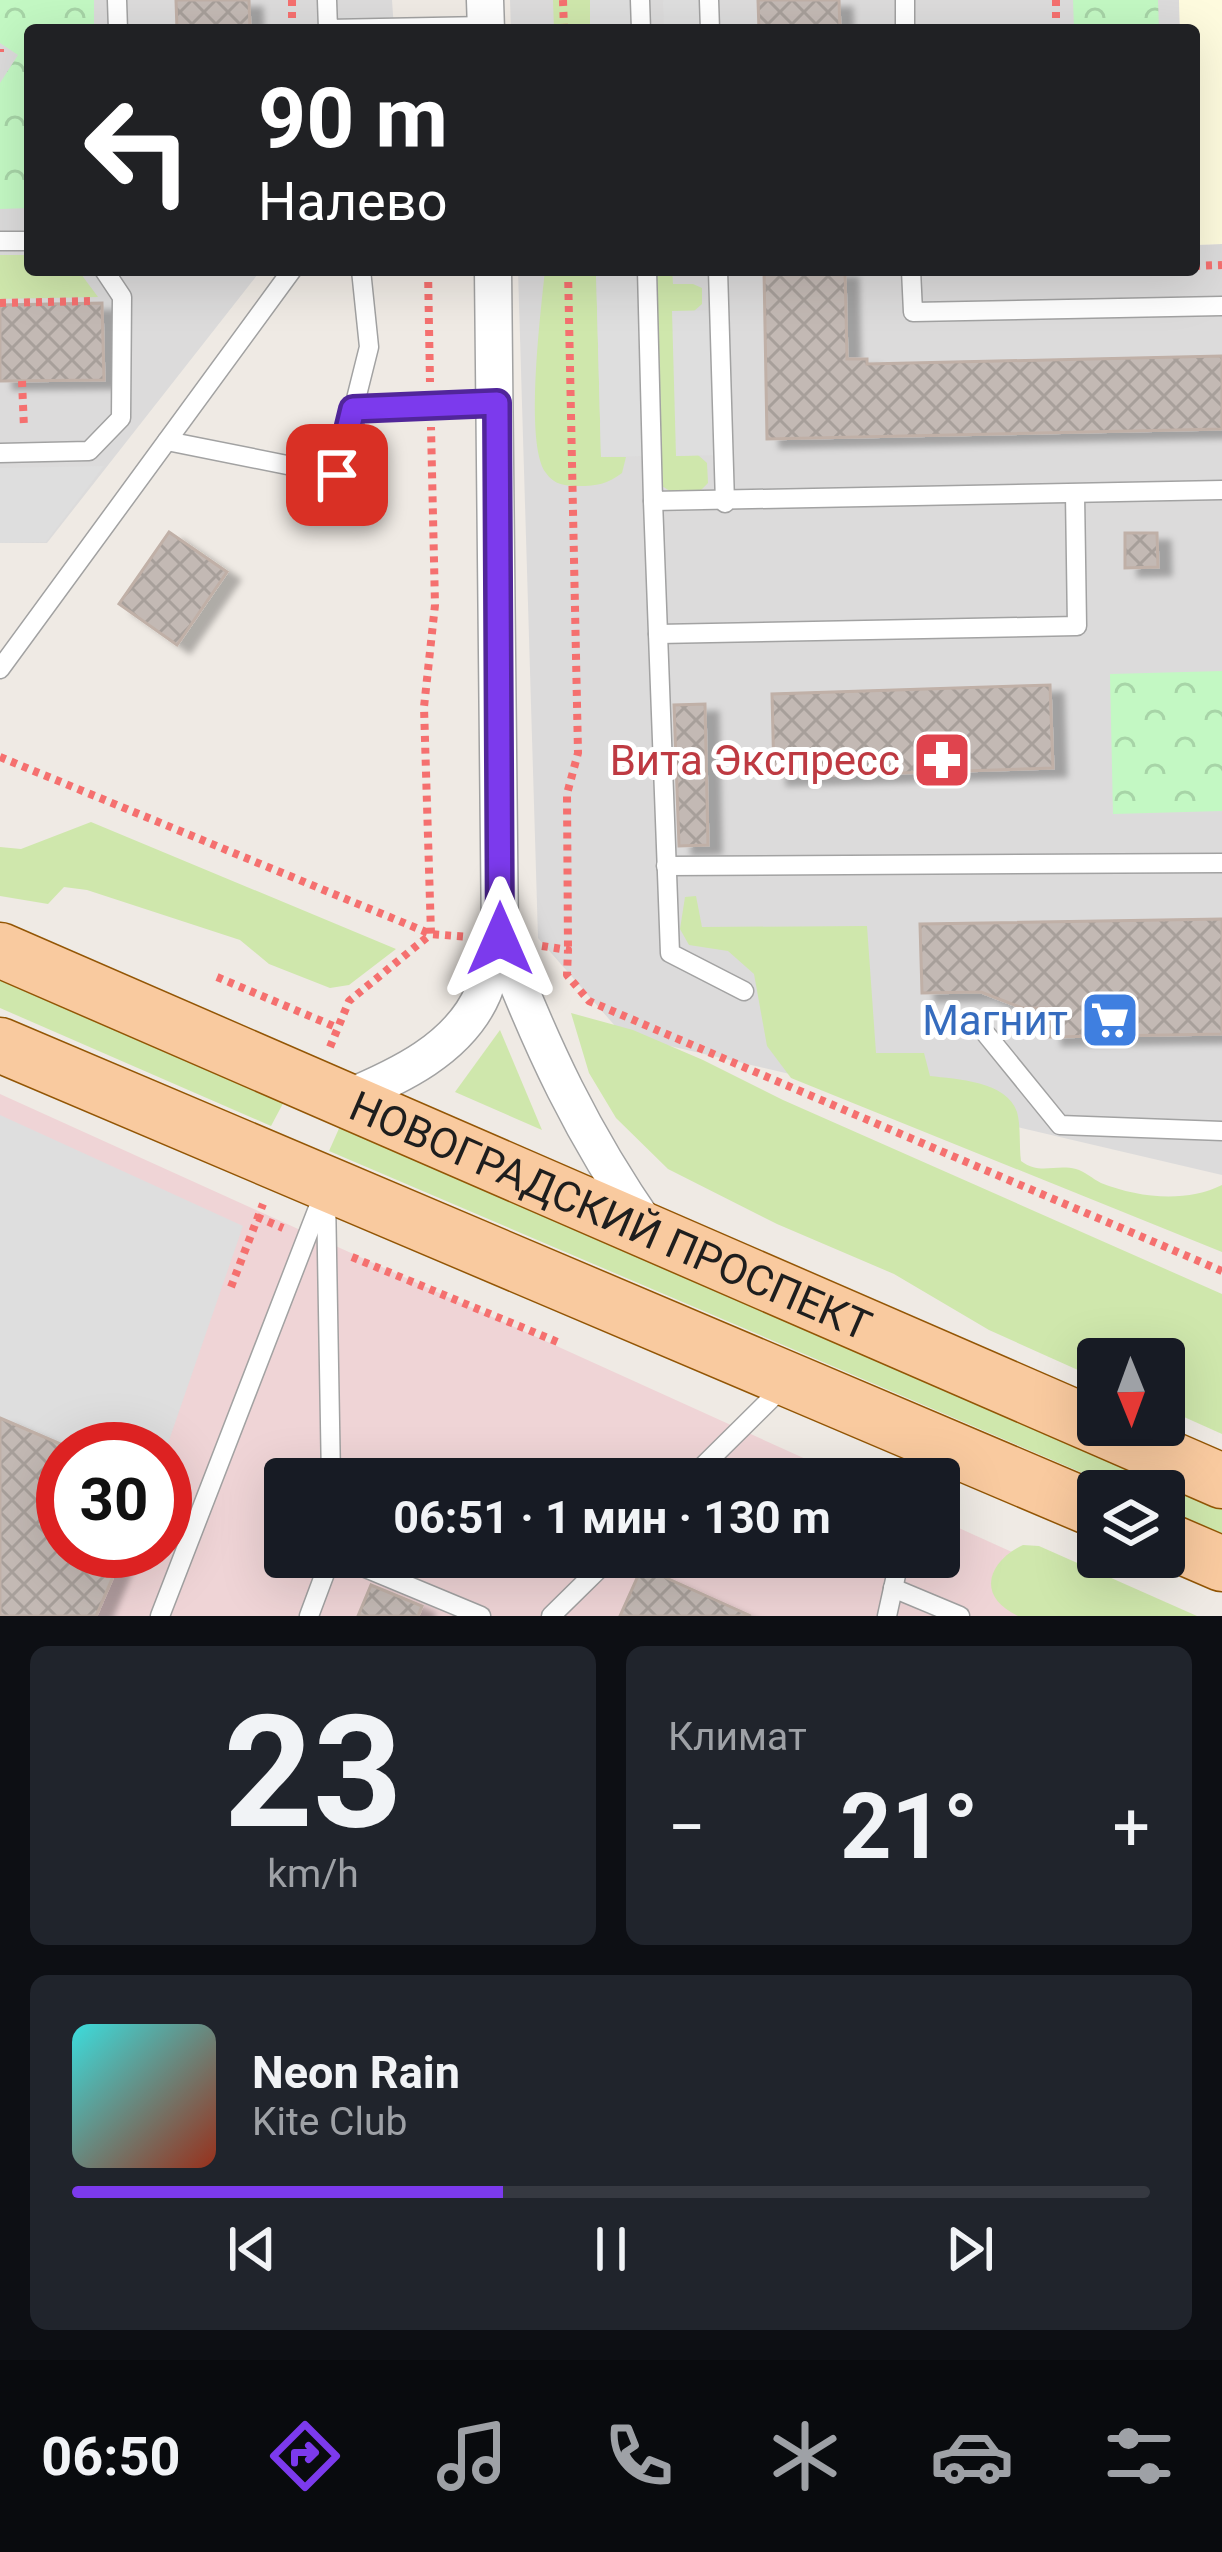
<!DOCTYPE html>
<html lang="ru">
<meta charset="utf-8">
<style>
:root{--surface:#171b24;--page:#20242c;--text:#f1f3f6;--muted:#9ea1a6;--line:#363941;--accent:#7c3aed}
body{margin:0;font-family:Roboto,sans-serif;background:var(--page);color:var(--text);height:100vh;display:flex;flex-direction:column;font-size:45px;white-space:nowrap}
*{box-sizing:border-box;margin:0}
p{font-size:39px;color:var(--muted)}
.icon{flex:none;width:66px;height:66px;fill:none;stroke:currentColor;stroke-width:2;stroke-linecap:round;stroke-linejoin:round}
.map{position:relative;height:1616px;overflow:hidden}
.panel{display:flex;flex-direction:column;gap:30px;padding:30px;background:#0d0f14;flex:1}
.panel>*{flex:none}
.banner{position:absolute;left:24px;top:24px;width:1176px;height:252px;border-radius:12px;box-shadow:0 12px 48px #0002;background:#202124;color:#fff;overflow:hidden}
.needle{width:78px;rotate:179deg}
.fabs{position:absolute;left:1077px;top:1338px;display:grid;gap:24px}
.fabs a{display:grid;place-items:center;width:108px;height:108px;border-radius:12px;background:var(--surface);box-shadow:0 12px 48px #0002;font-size:60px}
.speed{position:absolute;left:36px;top:1422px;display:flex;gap:24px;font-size:60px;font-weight:700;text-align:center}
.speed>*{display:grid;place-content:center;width:156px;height:156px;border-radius:50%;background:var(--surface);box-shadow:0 12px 48px #0002;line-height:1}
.speed .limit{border:18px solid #d22;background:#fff;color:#111}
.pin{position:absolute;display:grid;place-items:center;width:102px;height:102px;color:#fff;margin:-51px;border-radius:24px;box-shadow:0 6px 18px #0006}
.me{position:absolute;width:132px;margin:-66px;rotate:0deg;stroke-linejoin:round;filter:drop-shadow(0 0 9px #0008)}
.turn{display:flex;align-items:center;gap:42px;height:252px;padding:0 36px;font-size:54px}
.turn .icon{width:156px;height:156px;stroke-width:2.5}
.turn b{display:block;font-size:84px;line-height:102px}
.big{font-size:90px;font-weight:700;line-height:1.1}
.panel .card{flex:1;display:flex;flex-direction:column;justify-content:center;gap:18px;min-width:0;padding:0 42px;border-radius:18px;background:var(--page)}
.panel .dial{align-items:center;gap:0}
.dial b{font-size:156px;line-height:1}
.song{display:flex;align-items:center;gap:36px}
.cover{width:144px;height:144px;border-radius:18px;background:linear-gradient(135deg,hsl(180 70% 55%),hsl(10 70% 35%))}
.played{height:12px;border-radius:6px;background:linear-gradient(90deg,var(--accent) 40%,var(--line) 40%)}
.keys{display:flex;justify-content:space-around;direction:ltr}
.heat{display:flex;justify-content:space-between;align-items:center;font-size:66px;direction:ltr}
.panel .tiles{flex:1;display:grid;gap:30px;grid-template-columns:1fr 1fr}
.card:last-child{grid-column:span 2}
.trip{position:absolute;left:264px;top:1458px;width:696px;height:120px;border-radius:12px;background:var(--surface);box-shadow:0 12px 48px #0002;font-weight:700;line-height:120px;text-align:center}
.dock{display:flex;height:192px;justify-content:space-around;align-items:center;background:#090b0e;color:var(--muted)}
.dock .icon{width:84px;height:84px}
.dock .active{color:var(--accent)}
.dock b{font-size:54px;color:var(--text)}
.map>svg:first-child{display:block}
.residential{fill:#dcdbdb}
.commercial{fill:#efd4d6;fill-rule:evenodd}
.education{fill:#fefbde}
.grass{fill:#cfe7ac}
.park{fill:url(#park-crowns)}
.parking{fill:#dedede}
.building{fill:url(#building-cross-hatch);stroke:#c0b0a7;stroke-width:3;filter:url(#shadow)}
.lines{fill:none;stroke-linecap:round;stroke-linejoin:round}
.service-casing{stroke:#a2a2a2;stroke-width:21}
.minor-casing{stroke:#a2a2a2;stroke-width:39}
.primary-casing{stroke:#935605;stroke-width:57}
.path{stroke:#f5706f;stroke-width:8;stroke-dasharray:6 6;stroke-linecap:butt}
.service{stroke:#fff;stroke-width:18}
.minor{stroke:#fff;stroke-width:36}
.primary{stroke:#f9ca9f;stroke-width:54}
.route-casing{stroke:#51269a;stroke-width:30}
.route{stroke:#7c3aed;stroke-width:21}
.labels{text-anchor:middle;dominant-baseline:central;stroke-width:10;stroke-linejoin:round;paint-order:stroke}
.health-label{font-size:42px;fill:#be3a42;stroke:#fff;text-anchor:end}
.shop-label{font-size:42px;fill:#366cbe;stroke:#fff;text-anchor:end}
.street-label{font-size:42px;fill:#1e1e1e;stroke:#fff}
</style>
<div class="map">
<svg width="1222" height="1616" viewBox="0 0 1222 1616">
<defs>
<pattern id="park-crowns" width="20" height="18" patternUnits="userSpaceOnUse" patternTransform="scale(3)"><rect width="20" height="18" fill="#c3f8c3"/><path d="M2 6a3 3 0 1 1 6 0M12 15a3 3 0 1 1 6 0" fill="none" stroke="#a7d4a7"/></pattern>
<pattern id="building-cross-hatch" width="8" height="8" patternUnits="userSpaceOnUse" patternTransform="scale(3)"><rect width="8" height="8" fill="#c3b9b4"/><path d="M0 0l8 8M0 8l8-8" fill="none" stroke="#a79f9a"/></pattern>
<filter id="shadow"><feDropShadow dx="13" dy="8" stdDeviation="3" flood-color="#0004"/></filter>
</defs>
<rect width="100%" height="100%" fill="#efeae4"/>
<g class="residential">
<polygon points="0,0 392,0 394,30 30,30 30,270 261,270 47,543 0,543"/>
<polygon points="510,0 1179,0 1180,30 511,30"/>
<polygon points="1222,244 1222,1175 623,1035 538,938 518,270 1194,270 1194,245"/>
</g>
<path class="commercial" d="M0,1094L850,1479H285V1557H939V1519L1153,1616H0ZM63,1449H165V1551H63Z"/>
<polygon class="education" points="1179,0 1222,0 1222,244 1194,245 1194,30 1180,30"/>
<g class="grass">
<polygon points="553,0 590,0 590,30 554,30"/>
<polygon points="0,255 30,255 30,270 78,270 98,297 0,299"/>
<path d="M545,270H596L601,457H626L622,473C607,484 597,486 579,486C566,486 554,485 546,473C524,444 541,310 545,270Z"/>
<polygon points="655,270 672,270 673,284 693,284 702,288 702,304 694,311 673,311 677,456 698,455 707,463 708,483 699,492 673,493 662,486"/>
<polygon points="91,822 396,949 349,985 330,988 269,964 240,940 87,890 64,887 48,904 0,896 0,847 21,849"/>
<path d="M696,896L702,927L867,926L876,1053H924L930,1076C956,1079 1007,1081 1017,1112C1021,1126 1019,1146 1021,1161C1039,1175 1055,1164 1076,1169C1084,1171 1093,1179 1101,1183C1139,1198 1186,1203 1222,1185V1252L791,1078L767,1046L754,974L728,951L689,945L680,929L685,897Z"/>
<polygon points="0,973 288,1094 271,1126 0,1008"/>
<polygon points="571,1013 633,1030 703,1060 783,1100 1222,1294 1222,1434 1164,1408 1164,1359 1098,1359 1098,1379 989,1330 894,1274 777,1224 668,1169 616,1118 589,1073"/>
<polygon points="500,1030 542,1130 455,1092"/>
<polygon points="341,1124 1222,1502 1222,1534 1164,1508 1164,1491 1125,1491 329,1151"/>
<path d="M1023,1545L1039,1546L1197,1616H1018C977,1597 986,1563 1023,1545Z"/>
</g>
<g class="park">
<polygon points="0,0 94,0 94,30 30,30 30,208 0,209 0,83 18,55 0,43"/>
<polygon points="1073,0 1158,0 1159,30 1074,30"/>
<polygon points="1222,671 1222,811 1113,814 1110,674"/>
</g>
<g class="parking">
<polygon points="590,0 640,0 641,30 590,30"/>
<polygon points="663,0 709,0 710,30 664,30"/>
<polygon points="596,270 647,270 652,456 601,457"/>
<polygon points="719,310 723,455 676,456 672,311"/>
<polygon points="104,466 46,542 0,543 0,468"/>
<polygon points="0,1115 243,1226 165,1452 72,1449 0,1418"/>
</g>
<g class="building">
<polygon points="176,0 249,0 250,30 177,30"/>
<polygon points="758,0 839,0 840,30 759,30"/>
<polygon points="764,270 845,270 847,359 867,359 867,364 1222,356 1222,429 767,439"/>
<polygon points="102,303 104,380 0,381 0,305"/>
<polygon points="169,532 227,572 177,645 119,604"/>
<polygon points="1125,533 1157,533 1158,567 1125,568"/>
<polygon points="1050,685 1053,768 774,777 772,694"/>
<polygon points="705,704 708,845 679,846 674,705"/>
<polygon points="1222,919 1222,1034 1049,1037 1049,1008 1022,1008 981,992 922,993 920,924"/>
<polygon points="0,1418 63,1445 63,1551 124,1551 96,1616 0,1616"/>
<polygon points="642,1567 751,1616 620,1616"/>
<polygon points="371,1585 422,1606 418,1616 358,1616"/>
</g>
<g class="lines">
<defs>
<g id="service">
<polyline points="117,0 118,30"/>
<polyline points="327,0 328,29 485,26"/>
<polyline points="640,0 641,30"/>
<polyline points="709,0 710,30"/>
<polyline points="905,0 905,30"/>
<polyline points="0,241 30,241"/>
<polyline points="647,270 653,501 1222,490"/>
<polyline points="718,270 725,503"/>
<polyline points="911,270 913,312 1222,306"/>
<polyline points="353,409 497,403"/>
<polyline points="167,441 337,475 369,347 361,270"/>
<polyline points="0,453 89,451 121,418 122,297 104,270"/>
<polyline points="653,501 670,953 744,991"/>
<polyline points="658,634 1077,626 1075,494"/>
<polyline points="0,669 292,270"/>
<polyline points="666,866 1222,863"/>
<polyline points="986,1034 1060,1125 1222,1131"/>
<polyline points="326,1197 331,1479"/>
<polyline points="690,1479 785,1385"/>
<polyline points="916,1479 924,1443"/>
<polyline points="339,1557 481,1616"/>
<polyline points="893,1588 960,1616"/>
<polyline points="160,1616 325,1190"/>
<polyline points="309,1616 331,1557"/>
<polyline points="551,1616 611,1557"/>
<polyline points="887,1616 900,1557"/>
</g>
<g id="minor">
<polyline points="485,0 486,30"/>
<polyline points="493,270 500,939"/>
<path d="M345,1099C398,1077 459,1049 483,993C490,975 494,956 500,939C542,1048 582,1134 649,1230"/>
</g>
<g id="primary">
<path id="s1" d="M0,950L1222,1481"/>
<polyline points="0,1045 1098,1511"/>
<polyline points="1164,1539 1222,1564"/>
</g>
</defs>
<use href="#service" class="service-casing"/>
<use href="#minor" class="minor-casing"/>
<use href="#primary" class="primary-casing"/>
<g class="path">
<polyline points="292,0 292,30"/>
<polyline points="563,0 564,30"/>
<polyline points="1056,0 1056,30"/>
<polyline points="0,49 0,52"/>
<polyline points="1194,266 1222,265"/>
<polyline points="428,270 430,382"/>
<polyline points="568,270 578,753 567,794 568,950"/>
<polyline points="936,271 989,270"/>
<polyline points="0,303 94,301"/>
<polyline points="22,381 24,428"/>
<polyline points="0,757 431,934 468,937"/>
<polyline points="542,946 568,950 567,975 589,1001 1222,1271"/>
<polyline points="217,977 338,1028"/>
<polyline points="330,1047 349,1001 431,934 424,707 435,605 431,427"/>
<polyline points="257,1217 283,1228"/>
<polyline points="352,1257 560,1343"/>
<polyline points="231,1287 263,1204"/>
</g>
<use href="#service" class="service"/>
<use href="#minor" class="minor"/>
<use href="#primary" class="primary"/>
</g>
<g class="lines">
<defs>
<polyline id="route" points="337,475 353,409 497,403 500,939"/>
</defs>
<use href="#route" class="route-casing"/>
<use href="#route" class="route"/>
</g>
<defs>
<symbol id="pharmacy-square" viewBox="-11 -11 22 22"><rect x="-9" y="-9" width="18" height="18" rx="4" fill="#e0444e" stroke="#fff"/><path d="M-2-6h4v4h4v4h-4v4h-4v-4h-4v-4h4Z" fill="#fff"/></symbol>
<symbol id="supermarket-square" viewBox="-11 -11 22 22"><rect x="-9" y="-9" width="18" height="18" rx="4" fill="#3f7fe0" stroke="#fff"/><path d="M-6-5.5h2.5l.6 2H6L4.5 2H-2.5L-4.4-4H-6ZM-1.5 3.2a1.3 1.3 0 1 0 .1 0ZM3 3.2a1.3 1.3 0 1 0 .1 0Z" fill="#fff"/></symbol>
</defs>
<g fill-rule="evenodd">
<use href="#pharmacy-square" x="909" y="727" width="66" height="66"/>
<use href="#supermarket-square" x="1077" y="987" width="66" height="66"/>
</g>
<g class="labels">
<g class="health-label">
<text x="900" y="760">Вита Экспресс</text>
</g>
<g class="shop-label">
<text x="1068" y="1020">Магнит</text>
</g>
<g class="street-label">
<text stroke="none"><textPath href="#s1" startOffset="666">НОВОГРАДСКИЙ ПРОСПЕКТ</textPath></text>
</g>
</g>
</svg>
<div class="fabs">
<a><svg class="needle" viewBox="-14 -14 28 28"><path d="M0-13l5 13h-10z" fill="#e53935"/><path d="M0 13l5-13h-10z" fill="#9ea1a6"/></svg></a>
<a><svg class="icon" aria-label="layers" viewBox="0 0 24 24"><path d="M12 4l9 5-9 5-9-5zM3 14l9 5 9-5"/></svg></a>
</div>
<div class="speed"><div class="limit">30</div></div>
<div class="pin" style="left:337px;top:475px;background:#d93025"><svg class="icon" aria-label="arrive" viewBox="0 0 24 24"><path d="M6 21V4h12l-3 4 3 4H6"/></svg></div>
<svg class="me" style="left:500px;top:939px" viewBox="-20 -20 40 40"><path d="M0-17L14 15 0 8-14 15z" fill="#7c3aed" stroke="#fff" stroke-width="4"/></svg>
<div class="trip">06:51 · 1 мин · 130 m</div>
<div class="banner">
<div class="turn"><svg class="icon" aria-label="left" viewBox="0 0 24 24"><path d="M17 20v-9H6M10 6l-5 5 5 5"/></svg><div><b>90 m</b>Налево</div></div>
</div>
</div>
<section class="panel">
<div class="tiles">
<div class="card dial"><b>23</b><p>km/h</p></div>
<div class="card"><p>Климат</p>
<div class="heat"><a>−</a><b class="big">21°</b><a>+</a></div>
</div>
<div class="card">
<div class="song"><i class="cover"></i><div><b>Neon Rain</b><p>Kite Club</p></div></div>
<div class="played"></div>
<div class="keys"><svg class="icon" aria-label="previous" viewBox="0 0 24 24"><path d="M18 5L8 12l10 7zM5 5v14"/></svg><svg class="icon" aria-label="pause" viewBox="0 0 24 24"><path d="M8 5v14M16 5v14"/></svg><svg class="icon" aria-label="next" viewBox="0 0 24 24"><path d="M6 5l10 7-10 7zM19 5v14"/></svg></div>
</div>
</div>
</section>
<nav class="dock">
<b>06:50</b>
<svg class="icon active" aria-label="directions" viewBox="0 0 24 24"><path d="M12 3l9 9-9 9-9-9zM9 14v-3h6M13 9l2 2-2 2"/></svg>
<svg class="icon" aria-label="music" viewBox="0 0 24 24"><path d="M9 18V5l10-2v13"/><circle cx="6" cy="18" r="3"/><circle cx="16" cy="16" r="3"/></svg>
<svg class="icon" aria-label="phone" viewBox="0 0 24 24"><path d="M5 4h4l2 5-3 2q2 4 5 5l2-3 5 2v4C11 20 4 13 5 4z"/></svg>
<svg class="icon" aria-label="climate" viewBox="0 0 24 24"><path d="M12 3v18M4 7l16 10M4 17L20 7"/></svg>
<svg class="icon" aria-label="car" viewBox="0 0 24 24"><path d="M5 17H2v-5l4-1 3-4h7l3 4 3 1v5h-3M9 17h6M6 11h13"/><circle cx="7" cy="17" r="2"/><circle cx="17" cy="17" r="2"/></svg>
<svg class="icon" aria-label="filters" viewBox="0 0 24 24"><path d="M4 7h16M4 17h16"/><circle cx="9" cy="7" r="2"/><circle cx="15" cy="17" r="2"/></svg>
</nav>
